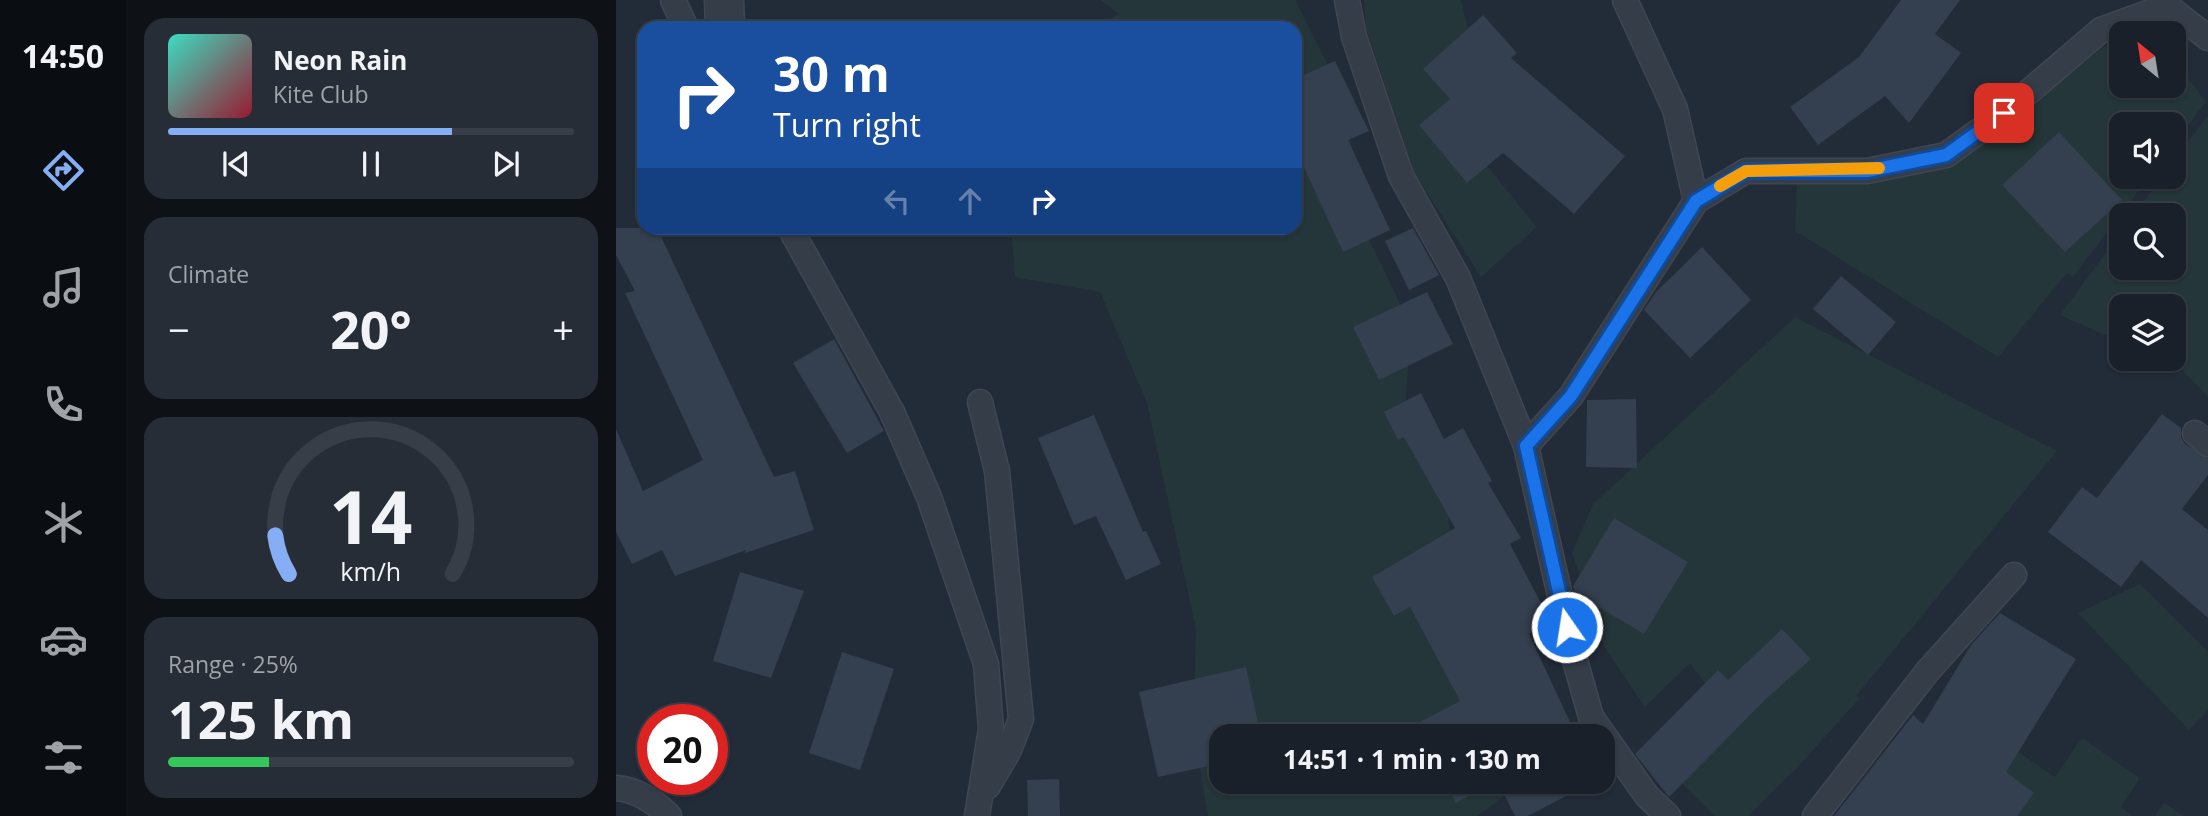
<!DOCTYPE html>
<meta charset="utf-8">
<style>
:root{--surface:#1a202a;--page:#272d36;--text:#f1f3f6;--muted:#9fa3a8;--line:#383e47;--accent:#86aef4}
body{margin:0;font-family:"Open Sans",sans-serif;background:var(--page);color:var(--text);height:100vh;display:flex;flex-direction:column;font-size:26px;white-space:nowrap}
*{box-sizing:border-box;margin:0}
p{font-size:23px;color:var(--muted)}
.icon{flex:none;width:38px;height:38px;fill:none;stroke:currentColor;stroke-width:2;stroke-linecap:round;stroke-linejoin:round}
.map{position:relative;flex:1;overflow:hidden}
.drawer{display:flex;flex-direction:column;gap:18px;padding:18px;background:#0e1217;width:490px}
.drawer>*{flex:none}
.guide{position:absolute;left:21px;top:21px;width:665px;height:214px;border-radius:21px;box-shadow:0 2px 5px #0004,0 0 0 2px var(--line);background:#1a4fa0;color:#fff;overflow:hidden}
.needle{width:46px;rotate:330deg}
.buttons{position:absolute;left:1493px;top:21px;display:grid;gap:14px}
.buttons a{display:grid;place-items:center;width:77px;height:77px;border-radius:14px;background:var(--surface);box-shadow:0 2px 5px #0004,0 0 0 2px var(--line);font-size:35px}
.speed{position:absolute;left:21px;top:704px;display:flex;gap:14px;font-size:35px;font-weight:700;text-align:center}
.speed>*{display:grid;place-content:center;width:91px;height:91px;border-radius:50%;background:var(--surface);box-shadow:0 2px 5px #0004,0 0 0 2px var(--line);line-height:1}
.speed .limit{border:10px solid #d22;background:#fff;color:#111}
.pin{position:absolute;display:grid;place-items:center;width:60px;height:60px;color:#fff;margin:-30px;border-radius:14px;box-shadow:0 4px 10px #0006}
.me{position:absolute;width:77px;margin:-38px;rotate:347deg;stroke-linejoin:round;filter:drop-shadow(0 0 5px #0008)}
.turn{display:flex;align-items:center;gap:24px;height:147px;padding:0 21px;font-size:32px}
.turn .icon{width:91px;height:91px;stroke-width:2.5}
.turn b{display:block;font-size:49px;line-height:60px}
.lanes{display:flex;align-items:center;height:66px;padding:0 21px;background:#0003;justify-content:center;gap:35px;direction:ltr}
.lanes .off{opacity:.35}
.big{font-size:52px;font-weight:700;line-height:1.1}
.drawer .card{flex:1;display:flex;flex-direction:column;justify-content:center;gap:10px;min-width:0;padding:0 24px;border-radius:21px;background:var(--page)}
.drawer .dial{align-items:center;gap:0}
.dial svg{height:182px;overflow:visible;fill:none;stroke:var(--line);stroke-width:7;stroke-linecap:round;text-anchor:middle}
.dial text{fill:var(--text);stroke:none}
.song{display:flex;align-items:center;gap:21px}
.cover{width:84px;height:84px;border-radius:10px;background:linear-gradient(135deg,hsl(170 70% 55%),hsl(350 70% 35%))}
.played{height:7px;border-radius:4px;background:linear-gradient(90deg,var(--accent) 70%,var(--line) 70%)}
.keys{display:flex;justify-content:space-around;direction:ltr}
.heat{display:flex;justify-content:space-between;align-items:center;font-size:38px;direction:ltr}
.charge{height:10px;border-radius:5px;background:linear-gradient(90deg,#34c759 25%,var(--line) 0)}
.trip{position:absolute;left:593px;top:724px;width:406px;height:70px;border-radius:21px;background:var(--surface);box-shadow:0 2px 5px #0004,0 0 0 2px var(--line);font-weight:700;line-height:70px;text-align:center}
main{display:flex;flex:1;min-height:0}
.dock{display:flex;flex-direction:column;width:126px;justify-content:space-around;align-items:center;background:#0a0d11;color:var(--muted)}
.dock .icon{width:49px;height:49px}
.dock .selected{color:var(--accent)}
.dock b{font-size:32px;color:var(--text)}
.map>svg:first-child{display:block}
.green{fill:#243639}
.building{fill:#343f4f}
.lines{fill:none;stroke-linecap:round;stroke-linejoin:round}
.service-casing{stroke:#3f4652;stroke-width:27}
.minor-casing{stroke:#3f4652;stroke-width:41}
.service{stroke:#353d49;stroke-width:24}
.minor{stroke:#353d49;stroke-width:38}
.route-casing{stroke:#114b97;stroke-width:18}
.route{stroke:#1a73e8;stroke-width:12}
.slow{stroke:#f59e0b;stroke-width:12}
</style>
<main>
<nav class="dock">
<b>14:50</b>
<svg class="icon selected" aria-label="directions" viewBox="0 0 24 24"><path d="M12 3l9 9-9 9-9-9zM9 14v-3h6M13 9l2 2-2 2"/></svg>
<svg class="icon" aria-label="music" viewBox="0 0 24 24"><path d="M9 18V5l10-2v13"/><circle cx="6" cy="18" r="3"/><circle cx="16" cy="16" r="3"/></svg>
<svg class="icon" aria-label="phone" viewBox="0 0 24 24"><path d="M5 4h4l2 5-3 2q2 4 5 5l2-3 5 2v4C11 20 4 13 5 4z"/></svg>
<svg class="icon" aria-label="climate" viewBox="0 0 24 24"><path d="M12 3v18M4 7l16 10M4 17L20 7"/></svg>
<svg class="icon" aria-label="car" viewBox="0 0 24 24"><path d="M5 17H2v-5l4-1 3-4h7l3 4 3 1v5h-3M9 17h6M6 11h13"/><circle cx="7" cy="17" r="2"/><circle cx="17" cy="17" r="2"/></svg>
<svg class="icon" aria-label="filters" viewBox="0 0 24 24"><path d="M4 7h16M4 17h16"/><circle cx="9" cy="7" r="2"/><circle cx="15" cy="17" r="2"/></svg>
</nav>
<section class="drawer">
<div class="card">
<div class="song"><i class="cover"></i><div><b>Neon Rain</b><p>Kite Club</p></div></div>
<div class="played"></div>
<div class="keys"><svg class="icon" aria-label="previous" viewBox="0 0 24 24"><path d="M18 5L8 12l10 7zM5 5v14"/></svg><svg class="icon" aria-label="pause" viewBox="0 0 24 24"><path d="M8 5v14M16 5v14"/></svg><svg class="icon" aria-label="next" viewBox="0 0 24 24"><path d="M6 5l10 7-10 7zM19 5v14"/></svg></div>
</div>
<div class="card"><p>Climate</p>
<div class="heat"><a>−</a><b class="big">20°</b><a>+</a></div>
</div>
<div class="card dial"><svg viewBox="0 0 100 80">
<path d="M14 69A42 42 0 1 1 86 69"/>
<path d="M14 69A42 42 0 0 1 8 52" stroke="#86aef4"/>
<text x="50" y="56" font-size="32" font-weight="700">14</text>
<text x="50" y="72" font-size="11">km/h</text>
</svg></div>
<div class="card"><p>Range · 25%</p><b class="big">125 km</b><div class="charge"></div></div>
</section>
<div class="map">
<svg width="1592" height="816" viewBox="0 0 1592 816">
<rect width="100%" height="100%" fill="#222b38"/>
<g class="green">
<polygon points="485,0 679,0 736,113 732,195 795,327 788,422 830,470 835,559 891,737 606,737 606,782 907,782 861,816 592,816 577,726 580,629 531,403 484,292 399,277 395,228 679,228 679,28 478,28 502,14"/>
<polygon points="748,0 845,0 856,47 840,128 921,227 865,277 798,173 750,28"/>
<polygon points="1505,40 1505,86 1558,86 1558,59 1590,102 1558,144 1558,124 1505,124 1505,177 1533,177 1457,277 1451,273 1382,357 1179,231 1181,179 1335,165 1380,135 1486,48"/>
<polygon points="1592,115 1592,397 1564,368 1542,359 1558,359 1558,306 1505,306 1505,342 1444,315 1505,232 1505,268 1558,268 1558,215 1518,215 1546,177 1558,177 1558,161"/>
<polygon points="1179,317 1441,451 1241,695 1244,698 1181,768 1132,816 1099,816 1053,770 1114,715 1074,663 1029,707 989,648 956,553 977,504"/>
<polygon points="1524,584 1592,652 1592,710 1573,730 1462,613"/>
<polygon points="1331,704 1439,777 1466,738 1524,778 1505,807 1517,816 1372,816"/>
<polygon points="1548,803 1567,816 1539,816"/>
</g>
<g class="building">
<polygon points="1285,0 1344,0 1319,34 1345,53 1293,123 1269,96 1202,145 1174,107 1243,57"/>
<polygon points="867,15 901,53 895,58 1009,156 958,214 887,153 851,183 803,125 834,99 807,69"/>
<polygon points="719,61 753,131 732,140 774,230 727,252 679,148 679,79"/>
<polygon points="1443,132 1506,200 1449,252 1386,185"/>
<polygon points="0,228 41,228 158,477 179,471 198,530 129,553 130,550 59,576 46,550 16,564 0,532 0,429 27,491 87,460 9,293 19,291 0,255"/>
<polygon points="797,228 823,275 793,290 769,241"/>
<polygon points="1086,247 1135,300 1074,358 1028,310 1040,292"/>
<polygon points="1225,276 1280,322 1252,355 1197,309"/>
<polygon points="811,292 837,344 763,380 737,327"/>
<polygon points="218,339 268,431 231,453 177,363"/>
<polygon points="805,393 828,439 847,428 876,481 872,483 905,538 894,544 935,622 913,634 961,737 804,737 798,725 844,701 794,607 778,616 756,577 839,528 788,437 782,440 768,412"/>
<polygon points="1020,399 1021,468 970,467 971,400"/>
<polygon points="1546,414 1565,428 1565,437 1569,444 1592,458 1592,475 1566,509 1592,530 1592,618 1525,560 1505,587 1432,532 1466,487 1481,498"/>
<polygon points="478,415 527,532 530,531 545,564 510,580 480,516 458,525 422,438"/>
<polygon points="998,518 1072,562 1028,634 959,593 957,586"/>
<polygon points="124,572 188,591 155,678 97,661"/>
<polygon points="1384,613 1460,659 1390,772 1418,793 1401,816 1218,816 1297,715 1307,724 1355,645"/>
<polygon points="1166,629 1195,659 1150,699 1053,797 1019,754 1102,670 1112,680"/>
<polygon points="226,652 278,669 244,770 193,753"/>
<polygon points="630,667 645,737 606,737 606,763 542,777 523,692"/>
<polygon points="443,779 444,816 412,816 411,780"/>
<polygon points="829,782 879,782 840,803"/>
<polygon points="882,782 977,782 912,816 899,816"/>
</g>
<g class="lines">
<defs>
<g id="service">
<polyline points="57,0 70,28"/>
<polyline points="731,0 738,37 785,176 842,278 910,446 957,653 975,717 1031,796 1052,816"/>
<polyline points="1080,201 1130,171 1251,171 1330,155 1388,113 1485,30 1551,6 1592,38"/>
<polyline points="174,228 276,412 313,497 370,664 375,729 361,816"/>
<polyline points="364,402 381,471 405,719 393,750 372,786"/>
<polyline points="1579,433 1592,444"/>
<polyline points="910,446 955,396 1080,201 1059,109 1009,0"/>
<path d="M0,788C19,789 40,802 53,816"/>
<polyline points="1199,816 1311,672 1398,575"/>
</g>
<polyline id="minor" points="108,0 109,28"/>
</defs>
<use href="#service" class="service-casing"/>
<use href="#minor" class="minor-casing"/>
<use href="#service" class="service"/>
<use href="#minor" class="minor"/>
</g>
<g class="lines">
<defs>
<polyline id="route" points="951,627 910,446 955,396 1080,201 1130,171 1251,171 1330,155 1388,113"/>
</defs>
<use href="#route" class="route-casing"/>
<use href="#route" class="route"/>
<polyline class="slow" points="1104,186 1130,171 1263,168"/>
</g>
</svg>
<div class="buttons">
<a><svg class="needle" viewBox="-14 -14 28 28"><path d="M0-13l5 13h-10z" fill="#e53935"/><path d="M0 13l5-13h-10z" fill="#9fa3a8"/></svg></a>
<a><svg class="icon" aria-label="sound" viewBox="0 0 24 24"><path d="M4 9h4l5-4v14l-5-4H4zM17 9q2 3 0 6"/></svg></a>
<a><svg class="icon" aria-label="search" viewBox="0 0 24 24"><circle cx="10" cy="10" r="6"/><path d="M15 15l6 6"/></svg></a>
<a><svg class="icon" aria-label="layers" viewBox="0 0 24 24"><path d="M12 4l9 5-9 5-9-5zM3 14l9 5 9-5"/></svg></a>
</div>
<div class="speed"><div class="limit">20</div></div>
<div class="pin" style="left:1388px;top:113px;background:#d93025"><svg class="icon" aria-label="arrive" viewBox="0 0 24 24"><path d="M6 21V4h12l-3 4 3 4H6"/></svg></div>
<svg class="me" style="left:951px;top:627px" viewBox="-20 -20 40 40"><circle r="17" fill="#1a73e8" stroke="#fff" stroke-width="3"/><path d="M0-11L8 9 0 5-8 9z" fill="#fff"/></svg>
<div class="trip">14:51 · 1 min · 130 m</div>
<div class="guide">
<div class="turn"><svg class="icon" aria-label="right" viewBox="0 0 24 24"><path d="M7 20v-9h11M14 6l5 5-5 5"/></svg><div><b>30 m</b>Turn right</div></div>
<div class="lanes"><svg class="icon off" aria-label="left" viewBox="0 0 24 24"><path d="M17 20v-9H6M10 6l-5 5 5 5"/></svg><svg class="icon off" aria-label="ahead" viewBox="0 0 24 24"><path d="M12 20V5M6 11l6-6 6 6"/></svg><svg class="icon" aria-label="right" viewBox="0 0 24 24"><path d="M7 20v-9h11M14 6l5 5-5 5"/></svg></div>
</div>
</div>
</main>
